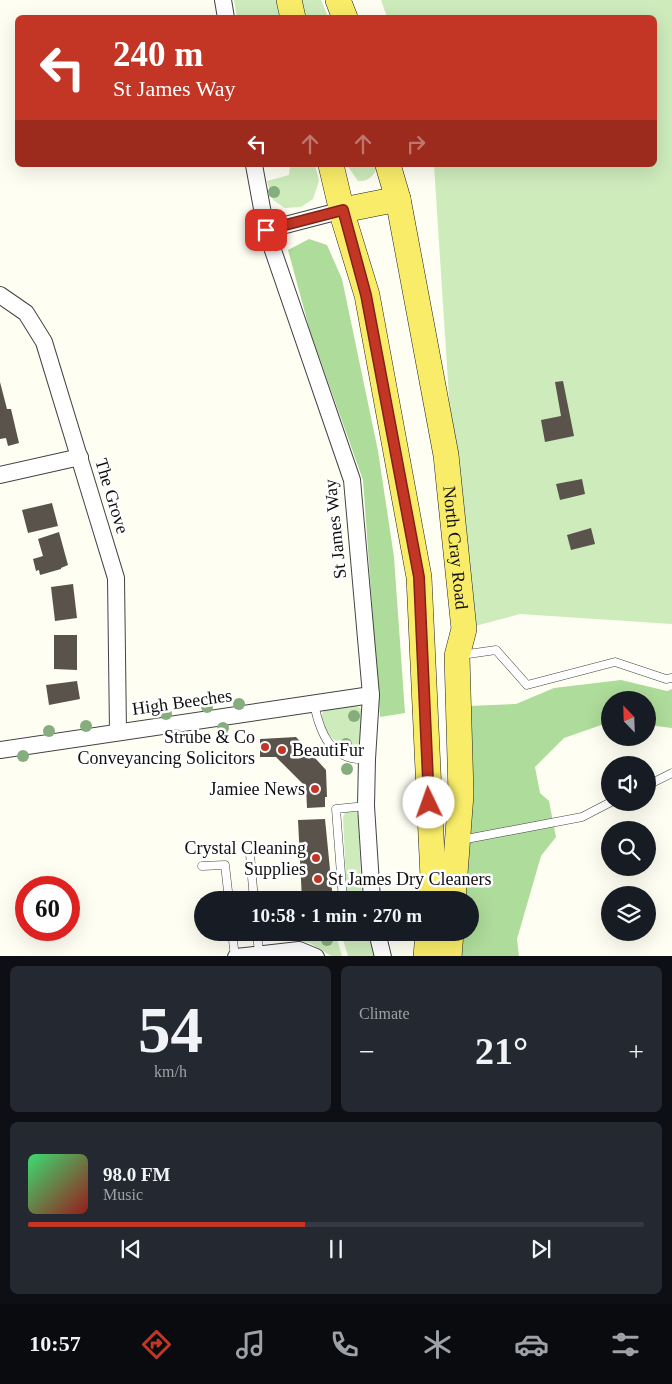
<!DOCTYPE html>
<meta charset="utf-8">
<style>
:root{--surface:#171b24;--page:#242831;--text:#f1f3f6;--muted:#9ea1a6;--line:#363941;--accent:#c33625}
body{margin:0;font-family:Georgia,serif;background:var(--page);color:var(--text);height:100vh;display:flex;flex-direction:column;font-size:19px;white-space:nowrap}
*{box-sizing:border-box;margin:0}
p{font-size:16px;color:var(--muted)}
.icon{flex:none;width:28px;height:28px;fill:none;stroke:currentColor;stroke-width:2;stroke-linecap:round;stroke-linejoin:round}
.map{position:relative;height:956px;overflow:hidden}
.details{display:flex;flex-direction:column;gap:10px;padding:10px;background:#0d0f14;flex:1}
.details>*{flex:none}
.top-card{position:absolute;left:15px;top:15px;width:642px;height:152px;border-radius:8px;box-shadow:0 5px 20px #0002;background:#c33625;color:#fff;overflow:hidden}
.needle{width:32px;rotate:337deg}
.fabs{position:absolute;left:601px;top:691px;display:grid;gap:10px}
.fabs a{display:grid;place-items:center;width:55px;height:55px;border-radius:50%;background:var(--surface);box-shadow:0 5px 20px #0002;font-size:25px}
.speed{position:absolute;left:15px;top:876px;display:flex;gap:10px;font-size:25px;font-weight:700;text-align:center}
.speed>*{display:grid;place-content:center;width:65px;height:65px;border-radius:50%;background:var(--surface);box-shadow:0 5px 20px #0002;line-height:1}
.speed .limit{border:8px solid #d22;background:#fff;color:#111}
.pin{position:absolute;display:grid;place-items:center;width:42px;height:42px;color:#fff;margin:-21px;border-radius:10px;box-shadow:0 2px 8px #0006}
.me{position:absolute;width:55px;margin:-28px;rotate:357deg;stroke-linejoin:round;filter:drop-shadow(0 0 4px #0008)}
.turn{display:flex;align-items:center;gap:18px;height:105px;padding:0 15px;font-size:22px}
.turn .icon{width:65px;height:65px;stroke-width:2.5}
.turn b{display:block;font-size:35px;line-height:42px}
.lanes{display:flex;align-items:center;height:48px;padding:0 15px;background:#0003;justify-content:center;gap:25px;direction:ltr}
.lanes .off{opacity:.35}
.big{font-size:38px;font-weight:800;line-height:1.1}
.details .widget{flex:1;display:flex;flex-direction:column;justify-content:center;gap:8px;min-width:0;padding:0 18px;border-radius:8px;background:var(--page)}
.details .dial{align-items:center;gap:0}
.dial b{font-size:65px;line-height:1}
.song{display:flex;align-items:center;gap:15px}
.cover{width:60px;height:60px;border-radius:8px;background:linear-gradient(135deg,hsl(140 70% 55%),hsl(0 70% 35%))}
.played{height:5px;border-radius:2px;background:linear-gradient(90deg,var(--accent) 45%,var(--line) 45%)}
.keys{display:flex;justify-content:space-around;direction:ltr}
.heat{display:flex;justify-content:space-between;align-items:center;font-size:28px;direction:ltr}
.details .tiles{flex:1;display:grid;gap:10px;grid-template-columns:1fr 1fr}
.widget:last-child{grid-column:span 2}
.trip{position:absolute;left:194px;top:891px;width:285px;height:50px;border-radius:25px;background:var(--surface);box-shadow:0 5px 20px #0002;font-weight:800;line-height:50px;text-align:center}
.tab-bar{display:flex;height:80px;justify-content:space-around;align-items:center;background:#090b0e;color:var(--muted)}
.tab-bar .icon{width:35px;height:35px}
.tab-bar .selected{color:var(--accent)}
.tab-bar b{font-size:22px;color:var(--text)}
.map>svg:first-child{display:block}
.green{fill:#cdebbb}
.forest{fill:#aedc9a}
.building{fill:#59534c}
.lines{fill:none;stroke-linecap:round;stroke-linejoin:round}
.service-casing{stroke:#434343;stroke-width:9}
.minor-casing{stroke:#434343;stroke-width:18}
.primary-casing{stroke:#212121;stroke-width:26}
.service{stroke:#fff;stroke-width:8}
.minor{stroke:#fff;stroke-width:16}
.primary{stroke:#f9ec69;stroke-width:25}
.tree{fill:#86ad7e}
.route-casing{stroke:#7f2318;stroke-width:12}
.route{stroke:#c33625;stroke-width:9}
.poi-dot{fill:#c33625;stroke:#fff;stroke-width:2}
.labels{text-anchor:middle;dominant-baseline:central;stroke-width:5;stroke-linejoin:round;paint-order:stroke}
.street-label{font-size:18px;fill:#101010;stroke:#fff}
.poi-label{font-size:18px;fill:#101010;stroke:#fff;text-anchor:end}
</style>
<div class="map">
<svg width="672" height="957" viewBox="0 0 672 957">
<rect width="100%" height="100%" fill="#fffef3"/>
<g class="green">
<polygon points="234,0 276,0 280,17 237,17"/>
<polygon points="299,0 321,0 328,17 303,17"/>
<polygon points="381,0 672,0 672,624 520,614 464,629 434,165 655,165 655,18 387,17"/>
<polygon points="290,165 315,165 319,181 313,199 301,207 285,208 273,200 267,181 289,175"/>
<path d="M347,165H377L378,166C374,175 369,182 358,181Z"/>
<polygon points="353,704 363,710 363,747 359,752 344,750 328,734 321,716 324,710"/>
<polygon points="350,811 356,812 358,816 362,900 347,900 343,817 345,813"/>
<polygon points="265,933 335,933 342,956 331,956 310,943 265,938"/>
<polygon points="341,933 368,933 375,956 348,956"/>
</g>
<g class="forest">
<polygon points="309,239 327,245 342,279 378,451 394,557 405,713 380,717 363,480 310,331 288,250"/>
<polygon points="621,680 667,691 672,689 672,728 648,725 648,700 610,700 610,722 564,738 535,767 540,793 549,801 556,837 541,856 517,939 519,956 460,957 462,933 470,932 470,900 465,900 473,781 469,706 516,704 554,688"/>
</g>
<g class="building">
<polygon points="563,381 574,436 545,442 541,420 561,416 555,382"/>
<polygon points="0,382 7,409 11,409 19,443 8,446 6,438 0,439"/>
<polygon points="582,479 585,494 560,500 556,484"/>
<polygon points="52,503 58,526 28,533 22,510"/>
<polygon points="591,528 595,544 571,550 567,535"/>
<polygon points="59,532 68,565 61,568 61,569 40,575 39,570 36,571 33,559 43,556 38,539"/>
<polygon points="73,584 77,618 55,621 51,587"/>
<polygon points="54,635 77,635 77,670 54,669"/>
<polygon points="77,681 80,699 49,705 46,685"/>
<polygon points="296,737 326,770 327,797 325,797 325,807 307,808 306,787 276,757 260,757 260,739"/>
<polygon points="325,819 333,900 302,900 298,820"/>
</g>
<g class="lines">
<defs>
<g id="service">
<polyline points="461,655 496,650 527,685 615,662 666,679 672,678"/>
<path d="M314,704C320,733 331,762 367,759"/>
<polyline points="648,785 672,773"/>
<polyline points="461,840 582,817 611,802"/>
<polyline points="250,854 254,900"/>
<polyline points="202,866 225,865 229,900"/>
<polyline points="343,900 336,809 366,806"/>
<polyline points="232,932 235,957"/>
<polyline points="257,932 259,954"/>
</g>
<g id="minor">
<polyline points="223,0 226,18"/>
<polyline points="254,165 266,230 352,480 371,695 367,759 366,806 372,900"/>
<polyline points="266,230 343,210"/>
<polyline points="0,295 26,313 44,342 116,578 118,732"/>
<polyline points="0,475 80,457"/>
<polyline points="0,750 371,695"/>
<polyline points="377,932 383,957"/>
<polyline points="236,957 299,950 316,957"/>
</g>
<g id="primary">
<polyline points="289,0 293,18"/>
<polyline points="338,0 345,18"/>
<polyline points="331,165 344,220 367,295 419,577 433,878 431,900"/>
<path id="s1" d="M388,165L398,199L446,455L464,629L457,656L461,794L453,900"/>
<polyline points="343,210 398,199"/>
<polyline points="426,957 428,932"/>
<polyline points="449,957 451,932"/>
</g>
</defs>
<use href="#service" class="service-casing"/>
<use href="#minor" class="minor-casing"/>
<use href="#primary" class="primary-casing"/>
<use href="#service" class="service"/>
<use href="#minor" class="minor"/>
<use href="#primary" class="primary"/>
</g>
<g class="tree">
<circle cx="274" cy="192" r="6"/>
<circle cx="239" cy="704" r="6"/>
<circle cx="207" cy="707" r="6"/>
<circle cx="166" cy="714" r="6"/>
<circle cx="354" cy="716" r="6"/>
<circle cx="86" cy="726" r="6"/>
<circle cx="223" cy="728" r="6"/>
<circle cx="49" cy="731" r="6"/>
<circle cx="176" cy="735" r="6"/>
<circle cx="346" cy="744" r="6"/>
<circle cx="23" cy="756" r="6"/>
<circle cx="347" cy="769" r="6"/>
<circle cx="327" cy="940" r="6"/>
</g>
<g class="lines">
<defs>
<polyline id="route" points="266,230 343,210 366,295 419,577 429,803"/>
</defs>
<use href="#route" class="route-casing"/>
<use href="#route" class="route"/>
</g>
<g class="poi-dot">
<circle cx="265" cy="747" r="5"/>
<circle cx="282" cy="750" r="5"/>
<circle cx="315" cy="789" r="5"/>
<circle cx="316" cy="858" r="5"/>
<circle cx="318" cy="879" r="5"/>
</g>
<g class="labels">
<g class="street-label">
<text transform="translate(112 496) rotate(73)">The Grove</text>
<text transform="translate(335 529) rotate(-96)">St James Way</text>
<text stroke="none"><textPath href="#s1" startOffset="389">North Cray Road</textPath></text>
<text transform="translate(182 702) rotate(-8)">High Beeches</text>
</g>
<g class="poi-label">
<text x="255" y="737">Strube &amp; Co<tspan x="255" dy="21">Conveyancing Solicitors</tspan></text>
<text x="292" y="750" text-anchor="start">BeautiFur</text>
<text x="305" y="789">Jamiee News</text>
<text x="306" y="848">Crystal Cleaning<tspan x="306" dy="21">Supplies</tspan></text>
<text x="328" y="879" text-anchor="start">St James Dry Cleaners</text>
</g>
</g>
</svg>
<div class="fabs">
<a><svg class="needle" viewBox="-14 -14 28 28"><path d="M0-13l5 13h-10z" fill="#e53935"/><path d="M0 13l5-13h-10z" fill="#9ea1a6"/></svg></a>
<a><svg class="icon" aria-label="sound" viewBox="0 0 24 24"><path d="M4 9h4l5-4v14l-5-4H4zM17 9q2 3 0 6"/></svg></a>
<a><svg class="icon" aria-label="search" viewBox="0 0 24 24"><circle cx="10" cy="10" r="6"/><path d="M15 15l6 6"/></svg></a>
<a><svg class="icon" aria-label="layers" viewBox="0 0 24 24"><path d="M12 4l9 5-9 5-9-5zM3 14l9 5 9-5"/></svg></a>
</div>
<div class="speed"><div class="limit">60</div></div>
<div class="pin" style="left:266px;top:230px;background:#d93025"><svg class="icon" aria-label="arrive" viewBox="0 0 24 24"><path d="M6 21V4h12l-3 4 3 4H6"/></svg></div>
<svg class="me" style="left:429px;top:803px" viewBox="-20 -20 40 40"><circle r="19" fill="#fff"/><path d="M0-13L10 11 0 6-10 11z" fill="#c33625"/></svg>
<div class="trip">10:58 · 1 min · 270 m</div>
<div class="top-card">
<div class="turn"><svg class="icon" aria-label="left" viewBox="0 0 24 24"><path d="M17 20v-9H6M10 6l-5 5 5 5"/></svg><div><b>240 m</b>St James Way</div></div>
<div class="lanes"><svg class="icon" aria-label="left" viewBox="0 0 24 24"><path d="M17 20v-9H6M10 6l-5 5 5 5"/></svg><svg class="icon off" aria-label="ahead" viewBox="0 0 24 24"><path d="M12 20V5M6 11l6-6 6 6"/></svg><svg class="icon off" aria-label="ahead" viewBox="0 0 24 24"><path d="M12 20V5M6 11l6-6 6 6"/></svg><svg class="icon off" aria-label="right" viewBox="0 0 24 24"><path d="M7 20v-9h11M14 6l5 5-5 5"/></svg></div>
</div>
</div>
<section class="details">
<div class="tiles">
<div class="widget dial"><b>54</b><p>km/h</p></div>
<div class="widget"><p>Climate</p>
<div class="heat"><a>−</a><b class="big">21°</b><a>+</a></div>
</div>
<div class="widget">
<div class="song"><i class="cover"></i><div><b>98.0 FM</b><p>Music</p></div></div>
<div class="played"></div>
<div class="keys"><svg class="icon" aria-label="previous" viewBox="0 0 24 24"><path d="M18 5L8 12l10 7zM5 5v14"/></svg><svg class="icon" aria-label="pause" viewBox="0 0 24 24"><path d="M8 5v14M16 5v14"/></svg><svg class="icon" aria-label="next" viewBox="0 0 24 24"><path d="M6 5l10 7-10 7zM19 5v14"/></svg></div>
</div>
</div>
</section>
<nav class="tab-bar">
<b>10:57</b>
<svg class="icon selected" aria-label="directions" viewBox="0 0 24 24"><path d="M12 3l9 9-9 9-9-9zM9 14v-3h6M13 9l2 2-2 2"/></svg>
<svg class="icon" aria-label="music" viewBox="0 0 24 24"><path d="M9 18V5l10-2v13"/><circle cx="6" cy="18" r="3"/><circle cx="16" cy="16" r="3"/></svg>
<svg class="icon" aria-label="phone" viewBox="0 0 24 24"><path d="M5 4h4l2 5-3 2q2 4 5 5l2-3 5 2v4C11 20 4 13 5 4z"/></svg>
<svg class="icon" aria-label="climate" viewBox="0 0 24 24"><path d="M12 3v18M4 7l16 10M4 17L20 7"/></svg>
<svg class="icon" aria-label="car" viewBox="0 0 24 24"><path d="M5 17H2v-5l4-1 3-4h7l3 4 3 1v5h-3M9 17h6M6 11h13"/><circle cx="7" cy="17" r="2"/><circle cx="17" cy="17" r="2"/></svg>
<svg class="icon" aria-label="filters" viewBox="0 0 24 24"><path d="M4 7h16M4 17h16"/><circle cx="9" cy="7" r="2"/><circle cx="15" cy="17" r="2"/></svg>
</nav>
